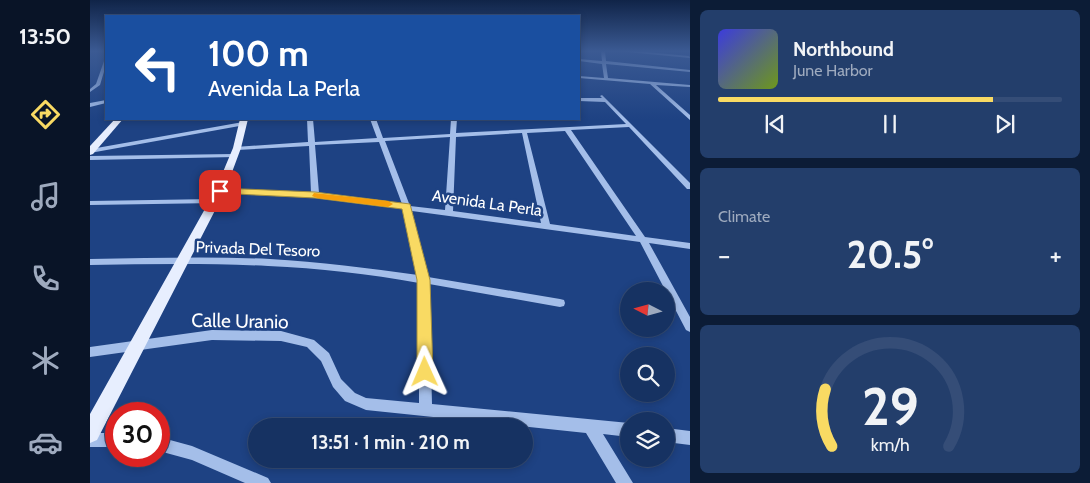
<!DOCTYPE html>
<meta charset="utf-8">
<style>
:root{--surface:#163262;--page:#233e6b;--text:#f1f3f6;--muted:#9eaabe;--line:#354d77;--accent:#f9da63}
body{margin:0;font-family:Cabin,sans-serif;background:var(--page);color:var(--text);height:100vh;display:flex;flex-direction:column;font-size:19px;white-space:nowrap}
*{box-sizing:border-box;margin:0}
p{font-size:16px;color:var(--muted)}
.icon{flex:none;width:28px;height:28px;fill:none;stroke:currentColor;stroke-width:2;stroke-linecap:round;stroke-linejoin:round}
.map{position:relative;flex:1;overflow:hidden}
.details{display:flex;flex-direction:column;gap:10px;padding:10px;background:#0c1c36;width:400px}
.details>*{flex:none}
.top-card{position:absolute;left:15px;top:15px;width:475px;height:105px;border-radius:0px;box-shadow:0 2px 8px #0003,0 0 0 1px var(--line);background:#1a4fa0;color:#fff;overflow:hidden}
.needle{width:32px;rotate:276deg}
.buttons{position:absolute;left:530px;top:282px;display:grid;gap:10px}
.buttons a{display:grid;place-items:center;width:55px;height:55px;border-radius:50%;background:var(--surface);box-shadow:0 2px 8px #0003,0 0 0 1px var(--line);font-size:25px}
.speed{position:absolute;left:15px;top:402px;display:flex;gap:10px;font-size:25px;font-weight:700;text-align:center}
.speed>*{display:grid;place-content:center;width:65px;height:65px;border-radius:50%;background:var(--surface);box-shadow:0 2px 8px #0003,0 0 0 1px var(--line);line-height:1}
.speed .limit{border:8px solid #d22;background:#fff;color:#111}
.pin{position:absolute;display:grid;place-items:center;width:42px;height:42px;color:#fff;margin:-21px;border-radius:10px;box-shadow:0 2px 8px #0006}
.me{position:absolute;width:55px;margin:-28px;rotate:359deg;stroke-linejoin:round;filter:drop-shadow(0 0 4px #0008)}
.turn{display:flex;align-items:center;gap:18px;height:105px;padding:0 20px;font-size:22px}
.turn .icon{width:65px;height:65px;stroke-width:2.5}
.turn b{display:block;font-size:35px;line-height:42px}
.big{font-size:38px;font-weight:700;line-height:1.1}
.details .card{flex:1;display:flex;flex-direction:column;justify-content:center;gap:8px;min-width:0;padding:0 18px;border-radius:8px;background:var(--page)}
.details .dial{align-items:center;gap:0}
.dial svg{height:130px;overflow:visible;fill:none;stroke:var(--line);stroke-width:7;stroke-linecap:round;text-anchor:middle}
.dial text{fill:var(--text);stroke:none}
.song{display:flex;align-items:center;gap:15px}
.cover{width:60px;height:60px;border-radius:8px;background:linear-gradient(135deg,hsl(240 70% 55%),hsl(80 70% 35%))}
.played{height:5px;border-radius:2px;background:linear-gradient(90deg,var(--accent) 80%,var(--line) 80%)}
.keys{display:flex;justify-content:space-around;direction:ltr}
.heat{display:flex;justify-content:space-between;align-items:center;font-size:28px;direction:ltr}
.trip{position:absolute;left:158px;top:418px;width:285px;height:50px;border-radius:25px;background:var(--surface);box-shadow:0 2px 8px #0003,0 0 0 1px var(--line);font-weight:700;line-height:50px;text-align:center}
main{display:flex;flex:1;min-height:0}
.tabs{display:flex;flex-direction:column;width:90px;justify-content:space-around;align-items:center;background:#091427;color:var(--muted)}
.tabs .icon{width:35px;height:35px}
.tabs .selected{color:var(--accent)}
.tabs b{font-size:22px;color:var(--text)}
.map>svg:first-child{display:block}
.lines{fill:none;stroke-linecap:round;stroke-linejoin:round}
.minor{fill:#a4bee9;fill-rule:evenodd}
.major{fill:#e7eefe;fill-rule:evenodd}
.route{fill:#f9da63;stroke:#a28e40}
.slow{fill:#f59e0b}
.labels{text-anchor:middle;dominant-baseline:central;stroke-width:5;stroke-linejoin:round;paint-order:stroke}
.street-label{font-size:16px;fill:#fff;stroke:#1e4283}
.near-street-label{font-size:19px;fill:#fff;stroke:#1e4283}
</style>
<main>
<nav class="tabs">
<b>13:50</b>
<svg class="icon selected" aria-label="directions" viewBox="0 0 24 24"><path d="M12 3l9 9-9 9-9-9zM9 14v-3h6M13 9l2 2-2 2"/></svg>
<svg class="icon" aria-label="music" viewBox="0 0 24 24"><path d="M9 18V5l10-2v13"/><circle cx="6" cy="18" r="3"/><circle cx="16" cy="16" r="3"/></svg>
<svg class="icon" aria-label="phone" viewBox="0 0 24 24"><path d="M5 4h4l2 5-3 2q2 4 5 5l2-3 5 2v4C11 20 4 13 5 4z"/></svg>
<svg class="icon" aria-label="climate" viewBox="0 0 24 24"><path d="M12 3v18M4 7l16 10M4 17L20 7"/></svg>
<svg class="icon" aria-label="car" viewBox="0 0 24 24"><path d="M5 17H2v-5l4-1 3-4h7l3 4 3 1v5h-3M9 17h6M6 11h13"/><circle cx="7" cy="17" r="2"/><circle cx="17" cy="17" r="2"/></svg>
</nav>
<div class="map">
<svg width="600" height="483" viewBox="0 0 600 483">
<rect width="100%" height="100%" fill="#1e4283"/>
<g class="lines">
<g class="minor">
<polygon points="511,51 515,51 516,61 600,70 600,72 516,64 518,78 600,85 600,87 566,85 600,115 600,120 560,84 489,78 489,76 514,78 512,64 489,61 489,59 512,61"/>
<polygon points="527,51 545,51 599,56 600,58"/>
<polygon points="14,61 16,61 16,65 10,85 0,92 0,89 6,84"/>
<path d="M512,95L600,183V189H597L539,127L481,130L555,237L600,243V249L559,243L600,317V332L596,330L550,242L322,211L338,277L470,299L474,300L475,303L474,306L470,307L339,284L342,404L539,423V437L513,434L543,483H526L496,433L276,410L255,401L243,387L231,361L217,347L191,341L122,340L0,357V347L122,330L191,331L224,340L239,353L251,379L265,393L276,398L329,403V283C279,274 229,268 178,266C119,263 59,264 0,265V259C60,258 120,256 180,259C229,262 279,268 328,275L314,209L225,197L127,193L126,191L130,189L221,193L219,146L147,150L145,149V147L218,142L217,119H223L225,142L287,138L280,119H286L293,138L360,134L361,119H367L366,133L536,124L515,102L489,101V98H512L510,96ZM475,131L546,236L460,224L437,133ZM432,133L451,223L363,211L366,137ZM360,137L355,210L320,206L295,141ZM289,142L312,204L229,193L225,145Z"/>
<polygon points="16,100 16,103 0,107 0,103"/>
<polygon points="153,122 156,124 155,125 0,153 1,149"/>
<polygon points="143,154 146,156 145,157 0,160 0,156"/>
<polygon points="124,199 128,201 127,203 0,205 0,201"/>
<polygon points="576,428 600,431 600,445 576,442"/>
<rect x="0" y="433" width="26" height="14"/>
<polygon points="69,437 102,446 178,478 181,483 155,483 102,460 69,451"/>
</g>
<g class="major">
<polygon points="25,119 33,119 3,154 0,155 0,146"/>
<polygon points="150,119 158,119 151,148 135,191 7,440 0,443 0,414 125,191 143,148"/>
</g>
</g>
<linearGradient id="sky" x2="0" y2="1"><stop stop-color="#102448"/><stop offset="0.43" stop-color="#3b5a93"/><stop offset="1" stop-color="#3b5a93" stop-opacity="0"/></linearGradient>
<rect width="600" height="119" fill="url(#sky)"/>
<polygon class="route" points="130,188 225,192 320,204 340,280 343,372 341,377 335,379 330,377 327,372 327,280 312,209 225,198 126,193 126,189"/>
<polygon class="slow" points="224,193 298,201 303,204 298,207 227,198 222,196"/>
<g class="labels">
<g class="street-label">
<text transform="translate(397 203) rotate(8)">Avenida La Perla</text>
<text transform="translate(168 249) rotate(2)">Privada Del Tesoro</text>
</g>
<g class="near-street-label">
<text transform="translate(150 321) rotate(1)">Calle Uranio</text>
</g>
</g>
</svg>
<div class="buttons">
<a><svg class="needle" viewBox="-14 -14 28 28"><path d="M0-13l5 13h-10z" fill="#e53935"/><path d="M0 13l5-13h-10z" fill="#9eaabe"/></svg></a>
<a><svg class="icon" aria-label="search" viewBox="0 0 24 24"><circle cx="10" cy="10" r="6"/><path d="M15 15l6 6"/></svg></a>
<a><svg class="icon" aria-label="layers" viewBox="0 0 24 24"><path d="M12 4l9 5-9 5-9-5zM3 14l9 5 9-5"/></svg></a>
</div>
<div class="speed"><div class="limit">30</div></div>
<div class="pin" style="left:130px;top:191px;background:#d93025"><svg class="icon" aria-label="arrive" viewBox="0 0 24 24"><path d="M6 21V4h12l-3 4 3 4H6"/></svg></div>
<svg class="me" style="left:335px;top:372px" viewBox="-20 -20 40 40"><path d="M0-17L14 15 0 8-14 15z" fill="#f9da63" stroke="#fff" stroke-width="4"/></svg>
<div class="trip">13:51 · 1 min · 210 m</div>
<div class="top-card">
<div class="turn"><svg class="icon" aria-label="left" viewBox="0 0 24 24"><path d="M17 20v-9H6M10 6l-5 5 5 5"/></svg><div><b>100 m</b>Avenida La Perla</div></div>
</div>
</div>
<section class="details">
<div class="card">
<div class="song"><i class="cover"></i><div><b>Northbound</b><p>June Harbor</p></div></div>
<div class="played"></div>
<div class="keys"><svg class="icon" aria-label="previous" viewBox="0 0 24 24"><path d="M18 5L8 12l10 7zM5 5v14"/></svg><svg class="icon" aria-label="pause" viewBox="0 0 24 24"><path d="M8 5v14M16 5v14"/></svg><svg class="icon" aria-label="next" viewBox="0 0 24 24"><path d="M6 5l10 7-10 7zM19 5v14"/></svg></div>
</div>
<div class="card"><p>Climate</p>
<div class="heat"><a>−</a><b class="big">20.5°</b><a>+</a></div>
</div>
<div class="card dial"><svg viewBox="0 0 100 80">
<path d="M14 69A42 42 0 1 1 86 69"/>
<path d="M14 69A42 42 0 0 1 10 34" stroke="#f9da63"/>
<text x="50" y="56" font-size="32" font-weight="700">29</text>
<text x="50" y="72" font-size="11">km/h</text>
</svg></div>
</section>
</main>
